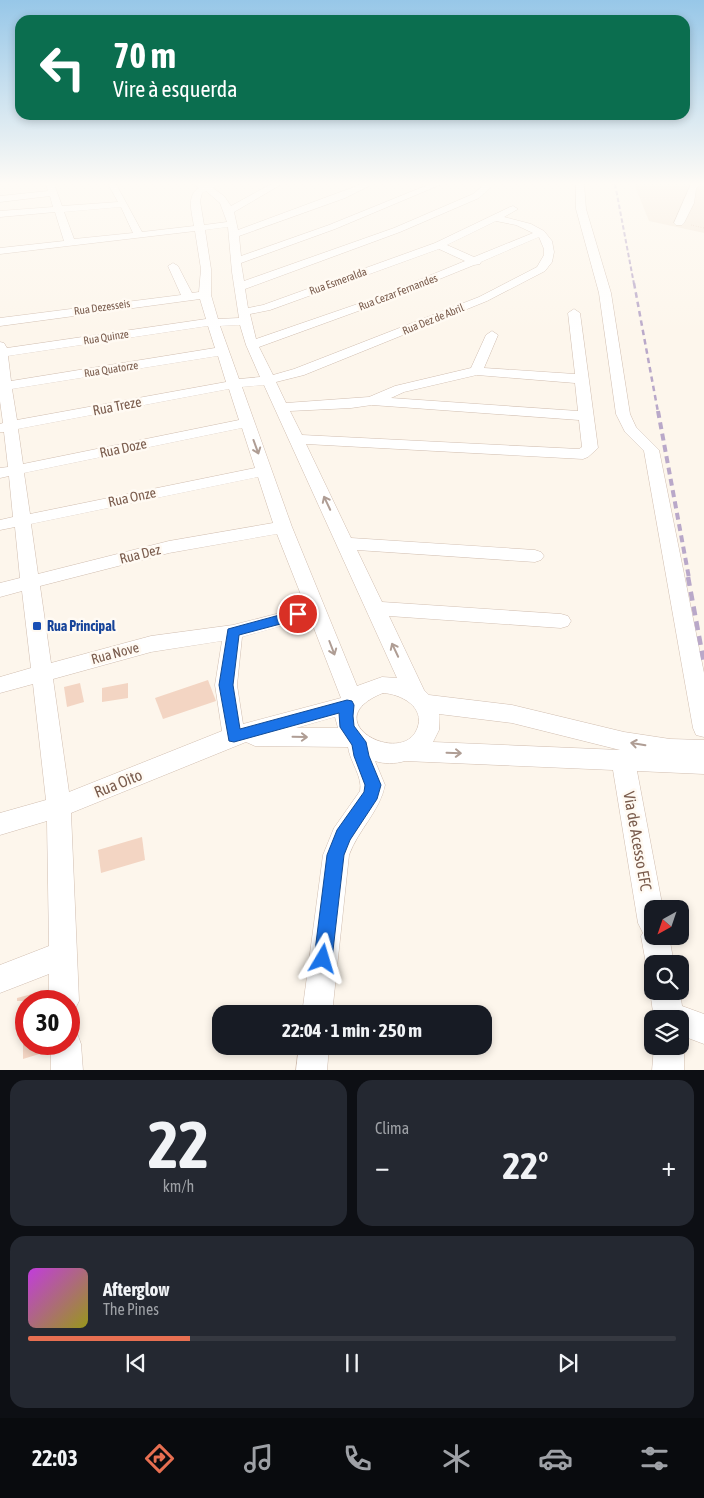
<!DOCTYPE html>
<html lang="pt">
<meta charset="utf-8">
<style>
:root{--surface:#171b24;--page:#242831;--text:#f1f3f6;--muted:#9ea1a6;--line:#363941;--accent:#e76f51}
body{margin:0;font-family:"Asap Condensed",sans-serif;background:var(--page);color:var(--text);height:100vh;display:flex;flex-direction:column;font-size:19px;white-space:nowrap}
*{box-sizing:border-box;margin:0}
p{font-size:16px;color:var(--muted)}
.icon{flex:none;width:28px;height:28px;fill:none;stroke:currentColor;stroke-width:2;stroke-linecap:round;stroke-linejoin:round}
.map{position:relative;height:1070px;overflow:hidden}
.drawer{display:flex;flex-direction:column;gap:10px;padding:10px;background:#0d0f14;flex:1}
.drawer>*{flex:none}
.top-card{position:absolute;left:15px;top:15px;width:675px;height:105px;border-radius:15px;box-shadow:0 2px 8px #0003;background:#0b6e4f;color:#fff;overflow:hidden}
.needle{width:32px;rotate:220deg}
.fabs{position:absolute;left:644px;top:900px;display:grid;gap:10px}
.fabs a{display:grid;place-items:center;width:45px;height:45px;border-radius:10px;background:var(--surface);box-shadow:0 2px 8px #0003;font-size:25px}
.speed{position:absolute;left:15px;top:990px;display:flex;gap:10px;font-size:25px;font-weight:700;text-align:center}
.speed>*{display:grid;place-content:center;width:65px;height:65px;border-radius:50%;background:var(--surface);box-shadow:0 2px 8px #0003;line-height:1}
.speed .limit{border:8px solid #d22;background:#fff;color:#111}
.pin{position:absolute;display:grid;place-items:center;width:42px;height:42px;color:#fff;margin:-21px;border:2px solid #fff;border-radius:50%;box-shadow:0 1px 5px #0007}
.me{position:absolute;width:55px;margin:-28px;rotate:7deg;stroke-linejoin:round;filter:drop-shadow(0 0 4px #0008)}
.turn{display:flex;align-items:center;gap:18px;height:105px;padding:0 15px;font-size:22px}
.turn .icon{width:65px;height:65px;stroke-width:2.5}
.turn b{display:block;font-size:35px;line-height:42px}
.big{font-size:38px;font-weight:700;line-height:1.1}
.drawer .tile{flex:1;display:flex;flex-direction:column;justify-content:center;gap:8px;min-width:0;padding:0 18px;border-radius:15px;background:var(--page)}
.drawer .dial{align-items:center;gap:0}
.dial b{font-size:65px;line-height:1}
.song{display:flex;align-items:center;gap:15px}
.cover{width:60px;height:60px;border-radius:8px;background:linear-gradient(135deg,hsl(290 70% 55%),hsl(60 70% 35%))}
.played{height:5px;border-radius:2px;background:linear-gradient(90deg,var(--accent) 25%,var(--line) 25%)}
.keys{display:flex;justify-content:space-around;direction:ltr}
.heat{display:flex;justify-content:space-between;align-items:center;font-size:28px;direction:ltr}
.drawer .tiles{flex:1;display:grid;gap:10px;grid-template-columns:1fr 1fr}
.tile:last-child{grid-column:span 2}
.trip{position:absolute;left:212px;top:1005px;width:280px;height:50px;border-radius:15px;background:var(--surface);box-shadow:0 2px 8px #0003;font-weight:700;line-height:50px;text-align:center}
.menu{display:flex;height:80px;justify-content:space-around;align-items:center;background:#090b0e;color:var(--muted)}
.menu .icon{width:35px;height:35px}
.menu .current{color:var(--accent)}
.menu b{font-size:22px;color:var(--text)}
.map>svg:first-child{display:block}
.residential{fill:#f5e8da}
.building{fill:#f3d5c3}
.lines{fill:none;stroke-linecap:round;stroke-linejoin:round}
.minor-casing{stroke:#d1beb0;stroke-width:1}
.path{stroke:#d9b8a5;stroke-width:1;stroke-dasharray:0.5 2;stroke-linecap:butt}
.minor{fill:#fff;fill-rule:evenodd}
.rail-far3{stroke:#b9a8c9;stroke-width:2;stroke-dasharray:4.5 2.5;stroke-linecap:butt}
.rail-far2{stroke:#b9a8c9;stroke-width:2.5;stroke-dasharray:5.5 4;stroke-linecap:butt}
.rail-far1{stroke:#b9a8c9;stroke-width:4;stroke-dasharray:7 4.5;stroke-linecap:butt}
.rail{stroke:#b9a8c9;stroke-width:4.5;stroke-dasharray:9 6;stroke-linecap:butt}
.oneway{stroke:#af9d94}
.route{fill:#1a73e8;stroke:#114b97}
.transit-dot{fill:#1a4fb4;stroke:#fffaf3;stroke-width:2}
.labels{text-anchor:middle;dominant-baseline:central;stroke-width:5;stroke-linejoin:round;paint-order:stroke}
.far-street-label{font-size:11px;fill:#7a5c4d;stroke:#fffaf3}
.street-label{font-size:14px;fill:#7a5c4d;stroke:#fffaf3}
.transit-label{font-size:14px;font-weight:bold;fill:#164399;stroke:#fffaf3;text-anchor:start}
.near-street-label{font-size:16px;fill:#7a5c4d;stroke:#fffaf3}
</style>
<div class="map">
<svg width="704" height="1071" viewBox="0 0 704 1071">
<rect width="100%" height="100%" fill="#fdf6ec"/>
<polygon class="residential" points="634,184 704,184 704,233 649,221"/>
<g class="building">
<polygon points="208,680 216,701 163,719 155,698"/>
<polygon points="80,683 84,702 67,707 64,687"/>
<polygon points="128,683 128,698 102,702 102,688"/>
<polygon points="142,837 145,860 101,873 98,850"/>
<polygon points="47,990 47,1001 17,1001 17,998"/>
<polygon points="23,1044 49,1044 49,1051 23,1059"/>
</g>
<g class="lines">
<defs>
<g id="minor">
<path d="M46,184H54L62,206L118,202L108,184H116L142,232L194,226C192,213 186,195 199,188L194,184H218L213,188L224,196L231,206L271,184H282L234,212L238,230L362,184H373L345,198L239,236L241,256L329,225L430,184H442L335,229L241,263L244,281L394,228L473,194L485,184H494L479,198L400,232L245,289L248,308L263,305L435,243L510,207L513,206L518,209L504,217L531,224L544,231L552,241L554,252L552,262L545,271L487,301L304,375L276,382L286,403L369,397L395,386L471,368L486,335L492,331L498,335L484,368L575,374L568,313L574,309L580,313L598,448L588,457L583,459L306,444L351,538L535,550L541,552L544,556L541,560L535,562L357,550L382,602L561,614L568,616L571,621L568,626L561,628L389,616L424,690L429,695L512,705L624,732L670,739L704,740V774L637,771L663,909H652V936H669L674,964H652V975L650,974L646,964L641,936L643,933L638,923L613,770L405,761C395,764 384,764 375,761L385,785C380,811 358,830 349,855L332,1014H302L323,855L334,828L360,791C363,777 350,762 348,747L255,746L246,742L71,813L79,1001L74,1011L69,1014V1001H49V974L0,993V965L49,946L47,821L0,835V813L46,800L33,684L0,693V677L31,668L22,591L0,597V583L20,578L15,527L0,530V520L13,517L9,476L0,478V468L8,467L4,432H0V424L3,423L0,401V342L4,343L7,348L206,319L200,299L0,326V318L181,295L168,266L173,263L178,266L192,293L199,292L201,269L195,231L0,254V248L64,241L55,212L0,217V211L53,207L50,196L0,202V196L48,191ZM206,191L220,203L227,222L204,225L200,201L202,193ZM121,207L133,233L74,239L64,212ZM496,221L516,225L533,233L474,257L447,245ZM228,227L232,272L239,318L218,319L211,295V269L205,230ZM539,237L544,249V255L537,267L479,297L294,369L273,375L259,347L383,302L474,265L480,264L481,262ZM439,249L465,261L375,298L256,339L250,314L270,310ZM240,325L246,345L260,377L239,379L220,326ZM208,326L215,348L11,381L8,356ZM218,356L226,382L17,420L12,389ZM477,375L575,383L578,411L391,398L404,392ZM264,385L397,678L382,677L357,686L292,527L242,387ZM229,389L239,420L23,464L18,429ZM372,405L579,420L582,447L579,449L302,435L290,411L351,408ZM242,428L255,468L30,514L24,473ZM258,477L273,523L169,541L38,574L31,524ZM277,534L305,605L276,614L233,625L151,636L51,663L40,586L169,553ZM310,618L341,698L243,724L237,685L242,637ZM222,641L215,685L222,731L69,792L53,679L151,652ZM383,693C401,694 426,707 417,729C402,767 313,721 383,693ZM439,714L512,723L620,750L433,742L439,730ZM335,717L338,728H296Z"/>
<polygon points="576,184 584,184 586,209 611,293 630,414 636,427 659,450 704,673 704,737 696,735 693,728 644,451 625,432 616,414 599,293 576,209"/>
<polygon points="691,184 700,184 696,189 694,203 684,223 682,225 676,225 674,223"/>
<polygon points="652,986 652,991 680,991 682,1006 704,1014 704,1044 680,1035 680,1019 654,1019 650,991"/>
<polygon points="69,1030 77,1033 81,1044 83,1071 51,1071 51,1044 69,1044"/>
<polygon points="680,1036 684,1046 684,1071 652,1071 654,1046 680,1046"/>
<polygon points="299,1046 329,1046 327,1071 296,1071"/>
</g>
</defs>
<use href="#minor" class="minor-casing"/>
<polyline class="path" points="691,225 704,228"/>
<use href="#minor" class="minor"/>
<polyline class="rail-far3" points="615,184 634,284"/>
<polyline class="rail-far2" points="634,283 658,412"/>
<polyline class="rail-far1" points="658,411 689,578"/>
<polyline class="rail" points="688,577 704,663"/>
</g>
<defs><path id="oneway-shaft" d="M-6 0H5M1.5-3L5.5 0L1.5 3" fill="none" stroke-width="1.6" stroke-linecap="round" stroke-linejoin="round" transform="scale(1.25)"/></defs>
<g class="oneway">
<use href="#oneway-shaft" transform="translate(256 447) rotate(70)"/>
<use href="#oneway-shaft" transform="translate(327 503) rotate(-115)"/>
<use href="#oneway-shaft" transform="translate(332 648) rotate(69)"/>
<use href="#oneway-shaft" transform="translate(395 650) rotate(-115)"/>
<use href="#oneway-shaft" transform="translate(300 737) rotate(1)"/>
<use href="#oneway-shaft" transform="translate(638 744) rotate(-171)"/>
<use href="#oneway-shaft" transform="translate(454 753) rotate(2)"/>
</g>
<linearGradient id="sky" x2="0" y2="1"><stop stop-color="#97c7e8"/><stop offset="0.55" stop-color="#fefbf6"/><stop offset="1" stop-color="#fefbf6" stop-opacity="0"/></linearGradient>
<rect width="704" height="334" fill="url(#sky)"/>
<polygon class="route" points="298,610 303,611 304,614 303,618 239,635 233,685 240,729 347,700 352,701 354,705 353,716 354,726 366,742 369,756 381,785 377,799 350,840 344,855 332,959 329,965 323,968 316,965 314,959 327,855 337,830 364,792 365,785 354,756 352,745 340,727 339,713 234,742 229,741 219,685 228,629"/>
<rect class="transit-dot" x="32" y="621" width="10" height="10" rx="2.5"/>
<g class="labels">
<g class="far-street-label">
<text transform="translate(338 281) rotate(-20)">Rua Esmeralda</text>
<text transform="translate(398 292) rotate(-21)">Rua Cezar Fernandes</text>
<text transform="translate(102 307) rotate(-8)">Rua Dezesseis</text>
<text transform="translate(433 319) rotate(-22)">Rua Dez de Abril</text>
<text transform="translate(106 337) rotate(-9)">Rua Quinze</text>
<text transform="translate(111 369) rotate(-9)">Rua Quatorze</text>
</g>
<g class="street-label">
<text transform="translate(117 406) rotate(-11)">Rua Treze</text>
<text transform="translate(123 448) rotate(-12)">Rua Doze</text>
<text transform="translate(132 497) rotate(-12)">Rua Onze</text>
<text transform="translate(140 554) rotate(-14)">Rua Dez</text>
<text transform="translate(115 653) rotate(-15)">Rua Nove</text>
</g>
<g class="transit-label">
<text x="47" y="626">Rua Principal</text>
</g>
<g class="near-street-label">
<text transform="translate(118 783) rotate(-22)">Rua Oito</text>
<text transform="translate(638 841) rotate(80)">Via de Acesso EFC</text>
</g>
</g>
</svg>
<div class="fabs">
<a><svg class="needle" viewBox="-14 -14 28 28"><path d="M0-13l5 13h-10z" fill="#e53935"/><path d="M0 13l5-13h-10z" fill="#9ea1a6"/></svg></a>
<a><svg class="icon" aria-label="search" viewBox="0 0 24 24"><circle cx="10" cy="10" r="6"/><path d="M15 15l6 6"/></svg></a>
<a><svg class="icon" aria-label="layers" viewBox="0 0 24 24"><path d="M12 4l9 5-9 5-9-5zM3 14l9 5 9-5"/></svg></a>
</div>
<div class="speed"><div class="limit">30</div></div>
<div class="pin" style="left:298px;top:614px;background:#d93025"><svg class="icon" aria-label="arrive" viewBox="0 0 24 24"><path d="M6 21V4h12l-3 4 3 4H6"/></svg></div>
<svg class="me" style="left:323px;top:959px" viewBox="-20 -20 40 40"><path d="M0-17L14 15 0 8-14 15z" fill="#1a73e8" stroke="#fff" stroke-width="4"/></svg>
<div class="trip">22:04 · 1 min · 250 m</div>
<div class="top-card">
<div class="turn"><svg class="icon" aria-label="left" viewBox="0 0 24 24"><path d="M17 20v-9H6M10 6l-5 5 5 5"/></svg><div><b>70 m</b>Vire à esquerda</div></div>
</div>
</div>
<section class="drawer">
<div class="tiles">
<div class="tile dial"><b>22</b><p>km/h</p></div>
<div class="tile"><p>Clima</p>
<div class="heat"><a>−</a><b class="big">22°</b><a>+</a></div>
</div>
<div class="tile">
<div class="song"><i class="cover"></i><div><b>Afterglow</b><p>The Pines</p></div></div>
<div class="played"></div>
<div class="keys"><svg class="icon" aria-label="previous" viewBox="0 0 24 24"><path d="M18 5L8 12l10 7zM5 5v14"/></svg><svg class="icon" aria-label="pause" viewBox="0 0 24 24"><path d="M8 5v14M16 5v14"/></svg><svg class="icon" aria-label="next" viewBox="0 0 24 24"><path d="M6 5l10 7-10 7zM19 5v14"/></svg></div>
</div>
</div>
</section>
<nav class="menu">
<b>22:03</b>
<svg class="icon current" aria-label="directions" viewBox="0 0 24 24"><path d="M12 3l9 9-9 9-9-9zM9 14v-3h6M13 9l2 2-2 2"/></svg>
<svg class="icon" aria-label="music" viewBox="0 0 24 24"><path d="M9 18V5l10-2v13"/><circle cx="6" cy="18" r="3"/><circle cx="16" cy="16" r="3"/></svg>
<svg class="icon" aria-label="phone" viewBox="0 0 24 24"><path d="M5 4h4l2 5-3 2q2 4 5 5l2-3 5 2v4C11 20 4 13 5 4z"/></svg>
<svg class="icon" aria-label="climate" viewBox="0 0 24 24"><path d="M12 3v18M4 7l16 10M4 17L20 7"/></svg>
<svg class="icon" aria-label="car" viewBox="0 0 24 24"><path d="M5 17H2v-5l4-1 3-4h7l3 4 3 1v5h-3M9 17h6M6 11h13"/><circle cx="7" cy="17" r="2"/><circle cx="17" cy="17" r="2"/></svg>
<svg class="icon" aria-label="filters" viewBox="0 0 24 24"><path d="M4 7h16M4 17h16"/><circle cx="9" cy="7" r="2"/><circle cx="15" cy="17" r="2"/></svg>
</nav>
